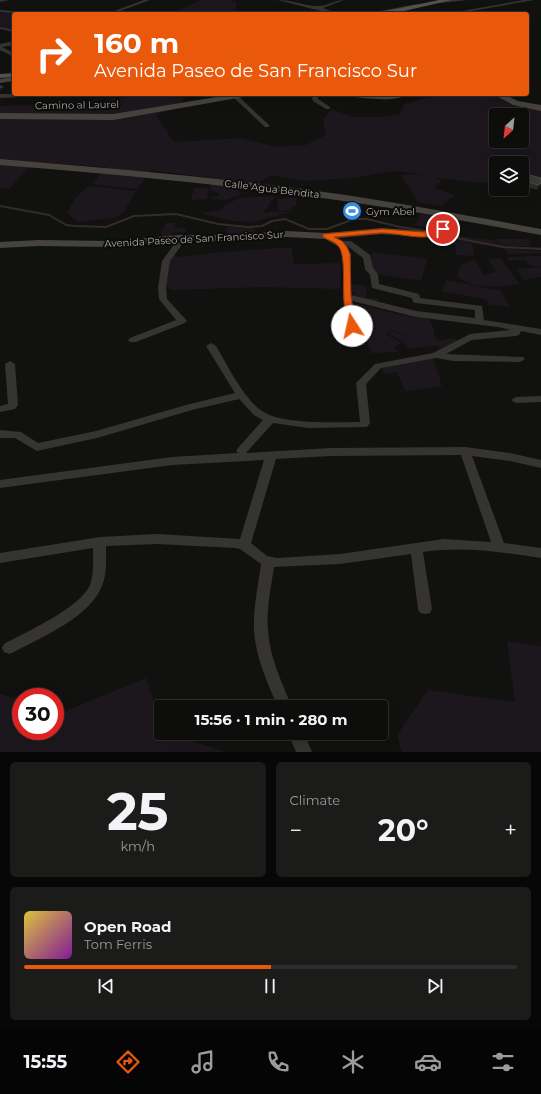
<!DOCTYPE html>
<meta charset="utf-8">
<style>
:root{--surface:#0d0d0c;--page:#1b1b1a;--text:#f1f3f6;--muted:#9a9c9d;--line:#2d2d2d;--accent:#ea580c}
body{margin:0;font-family:Montserrat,sans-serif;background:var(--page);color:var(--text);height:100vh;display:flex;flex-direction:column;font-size:15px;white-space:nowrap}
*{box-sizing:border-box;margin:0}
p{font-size:13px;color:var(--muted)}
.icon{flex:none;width:22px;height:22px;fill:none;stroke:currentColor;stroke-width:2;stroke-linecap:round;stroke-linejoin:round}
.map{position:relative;height:752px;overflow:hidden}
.sheet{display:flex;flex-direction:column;gap:10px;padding:10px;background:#070707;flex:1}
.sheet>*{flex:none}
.guide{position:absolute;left:12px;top:12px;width:517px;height:84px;border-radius:4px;box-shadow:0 4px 16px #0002,0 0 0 1px var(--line);background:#ea580c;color:#fff;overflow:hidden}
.needle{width:26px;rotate:207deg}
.fabs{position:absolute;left:489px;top:108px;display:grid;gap:8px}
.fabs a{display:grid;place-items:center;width:40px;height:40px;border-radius:4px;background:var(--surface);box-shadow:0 4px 16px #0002,0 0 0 1px var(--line);font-size:20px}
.speed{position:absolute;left:12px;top:688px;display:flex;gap:8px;font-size:20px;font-weight:700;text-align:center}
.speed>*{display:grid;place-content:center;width:52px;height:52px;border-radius:50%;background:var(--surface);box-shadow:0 4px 16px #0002,0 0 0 1px var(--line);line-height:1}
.speed .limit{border:6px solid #d22;background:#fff;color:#111}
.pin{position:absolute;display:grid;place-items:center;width:34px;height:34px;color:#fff;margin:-17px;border:2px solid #fff;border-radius:50%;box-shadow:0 1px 4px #0007}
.me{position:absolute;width:44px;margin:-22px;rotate:350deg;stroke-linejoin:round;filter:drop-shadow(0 0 3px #0008)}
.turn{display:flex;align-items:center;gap:14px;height:84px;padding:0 16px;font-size:18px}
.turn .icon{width:52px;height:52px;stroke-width:2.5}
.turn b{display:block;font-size:28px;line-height:34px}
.big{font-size:30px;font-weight:700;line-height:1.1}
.sheet .tile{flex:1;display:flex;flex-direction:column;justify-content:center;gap:6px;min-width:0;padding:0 14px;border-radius:6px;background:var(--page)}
.sheet .dial{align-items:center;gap:0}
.dial b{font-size:52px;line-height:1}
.song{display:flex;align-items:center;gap:12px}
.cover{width:48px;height:48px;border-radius:6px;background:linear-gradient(135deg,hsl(50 70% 55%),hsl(290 70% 35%))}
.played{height:4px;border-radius:2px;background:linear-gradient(90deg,var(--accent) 50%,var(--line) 50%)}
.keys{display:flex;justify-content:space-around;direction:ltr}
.heat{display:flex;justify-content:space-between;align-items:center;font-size:22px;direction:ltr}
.sheet .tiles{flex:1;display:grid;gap:10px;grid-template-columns:1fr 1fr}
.tile:last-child{grid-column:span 2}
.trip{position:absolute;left:154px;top:700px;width:234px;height:40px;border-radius:4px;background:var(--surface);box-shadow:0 4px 16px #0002,0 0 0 1px var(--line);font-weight:700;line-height:40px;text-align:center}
.tabs{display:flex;height:64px;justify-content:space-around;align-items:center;background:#050505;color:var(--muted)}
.tabs .icon{width:28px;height:28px}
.tabs .active{color:var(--accent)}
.tabs b{font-size:18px;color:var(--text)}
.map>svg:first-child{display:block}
.green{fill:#1c171c;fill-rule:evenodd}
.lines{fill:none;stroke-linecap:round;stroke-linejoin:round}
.stream-far1{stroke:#342b27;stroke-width:1}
.stream{stroke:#342b27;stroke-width:2}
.street{fill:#363431;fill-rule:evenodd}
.secondary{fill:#46433f;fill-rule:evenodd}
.primary{fill:#55524d;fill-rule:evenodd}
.wall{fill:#2c2c29}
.shaded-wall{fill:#1b1b1a}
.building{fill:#3a3936;stroke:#4d4b47}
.route{fill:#ea580c;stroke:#983908}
.labels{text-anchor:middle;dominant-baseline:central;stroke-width:4;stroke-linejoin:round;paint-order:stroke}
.far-street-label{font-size:10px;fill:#b1aaa2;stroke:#0c0c0b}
.far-poi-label{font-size:10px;fill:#b1aaa2;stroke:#0c0c0b;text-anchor:start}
</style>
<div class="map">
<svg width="541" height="752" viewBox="0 0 541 752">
<rect width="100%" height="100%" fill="#111110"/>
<g class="green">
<polygon points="202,0 229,0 237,2 235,14 169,14"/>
<polygon points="5,12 24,14 14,14 14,30 8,30 0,26 0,14"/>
<path d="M143,94H186L182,103L156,115L174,142L240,138L276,147L306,145L326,135L323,119L331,109L354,117H383L400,114L403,105L437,94H493C507,103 524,106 541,110V182L522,180V163H496V182L479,183L431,177L442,180L434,188L455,195L441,206L418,202L401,175L414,174L429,177L414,173L392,171L355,178L303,181L271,175L256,184L151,170L137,189L92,184L107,167L34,162L9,189L0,188V106L84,104ZM496,115H522V141H496Z"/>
<polygon points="210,184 243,187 240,195 226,200 213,199 213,197 219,196 219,193 211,191"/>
<polygon points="89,186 136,191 123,213 113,218 78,222 67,213 76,197"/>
<polygon points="194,188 209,188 207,199 191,200"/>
<polygon points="275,196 263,213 295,211 253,222 234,221 203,214 205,212 217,211 238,198"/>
<polygon points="296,197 296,206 291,206 291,210 279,211 277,199"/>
<polygon points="421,214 433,216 430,222 442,222 439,227 432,228 414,225"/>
<polygon points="165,223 175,223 175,228 184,227 186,232 172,233 171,237 162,238 161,229 165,228"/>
<polygon points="225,227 254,227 257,234 223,235 226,234"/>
<path d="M442,234L494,240C502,249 529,247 541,247V250L506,248L529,251H541V253L508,254L503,248L442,238L437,236Z"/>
<polygon points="435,239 472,243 474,256 456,255 455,245 436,243"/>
<path d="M495,239H529L531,246C521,246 502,248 495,239Z"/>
<polygon points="291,247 294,264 341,263 340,289 260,287 171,290 166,286 169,263 173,255 181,257 211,253"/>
<polygon points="372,252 427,259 421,281 377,274 370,265"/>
<polygon points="541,256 541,266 531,266 525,260 510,261 507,257"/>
<path d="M500,258L520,284C503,287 472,290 458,277C456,265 466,262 475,260L484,275L496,272L488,259Z"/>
<polygon points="541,267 541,277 524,280 516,269"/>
<polygon points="446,280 501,291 510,307 489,305 487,300 442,291"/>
<polygon points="351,284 367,286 366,297 379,299 378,303 355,296 352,291"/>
<polygon points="350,302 401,315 428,319 430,321 434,329 434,336 435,336 438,341 451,338 458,340 440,349 438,345 409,349 404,342 389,335 388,332 393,332 414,338 394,331 387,331 387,335 402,343 394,347 397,352 371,353 367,342 356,343"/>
<polygon points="433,358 442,386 405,391 397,372 383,374 382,367"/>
<polygon points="507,641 541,646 541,752 402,752 397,735 428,690 515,702"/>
<polygon points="146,678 161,721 161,733 166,733 227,752 0,752 0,694 21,700 21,731 55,731 55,711 61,713"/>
</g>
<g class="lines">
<polyline class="stream-far1" points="14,26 12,30 14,30"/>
<g class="stream">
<polyline points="0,206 49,215 66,225 75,226 106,227 134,216 176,214 218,224 248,227 262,226 272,221 285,219 309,229 327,229 354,219 367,219 400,227 426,231"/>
<polyline points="435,234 503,247 541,249"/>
</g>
<g class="street">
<polygon points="0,0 9,0 0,2"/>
<polygon points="144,0 150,0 112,14 106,14"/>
<path d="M278,0C291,0 303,5 316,6C325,7 335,0 344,0L323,8L339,14H332Z"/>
<polygon points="448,0 467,0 440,3 438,2"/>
<polygon points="524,0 534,0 455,14 445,14"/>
<polygon points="417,4 419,6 374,14 364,14"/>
<polygon points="0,10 33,13 35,14 0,12"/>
<polygon points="0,27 14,30 14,32 0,29"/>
<polygon points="14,41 14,45 2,47 14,53 14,57 0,50 0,44"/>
<polygon points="0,85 3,86 4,87 0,89"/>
<polygon points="0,94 44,94 41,96 0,98"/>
<polygon points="311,94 317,94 318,99 330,107 330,109 326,109 313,101"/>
<polygon points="234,96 238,96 269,125 269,127 265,127 234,98"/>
<path d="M323,234H329L340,241H351L370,255L373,268L378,274L379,284L419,294L420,298L482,306L484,320L541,329V335L521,331L519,335L516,336L472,340L446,354L523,357L525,359L520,362L453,361L436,358L381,368L366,384L370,423L367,427L308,428L273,423L246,453L331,448L465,447L510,453L541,460V468L510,461L472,456L504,543L541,548V558C502,552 462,546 423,552L432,609L430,613L425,614L420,613L418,609L411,554L340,564L274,567C271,588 266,610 268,631C270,658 282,683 292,707H278C267,682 256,658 254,631C253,609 258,586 261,564L240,549L235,548L157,544L106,546C106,559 107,572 103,583C93,616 42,637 14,652L9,654L4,652L2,648L4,644C26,632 80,608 90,585C94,573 93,560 93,548L0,563V553L100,537L157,534L240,539L264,460L172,465L0,488V480L172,457L238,453L236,451L238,448L263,420L254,415L239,399L192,410L97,438L37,451L15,438H0V430L21,432L38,443L96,431L186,405L235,393L206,346L211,343L216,346C228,366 243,398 262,411C283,425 334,422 360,422L356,383L375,364L433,353L470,334L511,330L498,327L416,317L352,301L360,341L358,343H352L343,297V254L339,247L323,238ZM346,245L363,258L365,269L370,275L372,288L412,298L413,302L416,303L475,310V318L416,311L351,295V254ZM461,455L491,542L444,539L340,554L277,558L267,556L251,543L276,459L331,456Z"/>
<polygon points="176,236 179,236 183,238 181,246 170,261 166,288 167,299 187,321 185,323 136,342 130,342 128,340 130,338 176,320 159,299 158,288 162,261 173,246"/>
<polygon points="10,361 15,364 18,405 15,409 0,412 0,406 8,404 5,364"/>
<polygon points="541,396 541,402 516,403 511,400 516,397"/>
<polygon points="288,733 304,733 312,752 296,752"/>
</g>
<g class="secondary">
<polygon points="14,77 14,81 0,83 0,79"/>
<polygon points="235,94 253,94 249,96 113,120 0,119 0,113 113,114"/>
<path d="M344,94H408C398,103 362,98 348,96Z"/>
<polygon points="493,94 504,94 518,101 541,105 541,111 513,105"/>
<path d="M0,159C108,168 216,177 324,192C397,202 469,216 541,229V235L453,219L444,233L423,237L382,234L326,239L286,237L219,241H179L110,247L39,246L0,248V242L39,240L110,241L179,235H219L286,231L326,233L382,228L423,231L436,228L444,217C297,191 149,177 0,165Z"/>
</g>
<g class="primary">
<polygon points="439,0 452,0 391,14 378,14 381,12"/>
<polygon points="14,73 14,77 0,78 0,74"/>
</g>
</g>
<polygon class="wall" points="541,178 537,190 522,185 522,180"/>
<polygon class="shaded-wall" points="541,183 541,187 537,190 538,185"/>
<polygon class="building" points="529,175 541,178 541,183 538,185 522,180"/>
<path class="route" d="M443,227L446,229C431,245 400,232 380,233C365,234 350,236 334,237L342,241L347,247L350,254L351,297L356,326L352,329L349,328C339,308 348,259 339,247C336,242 328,240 323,237V234L382,229L423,232L434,231Z"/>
<defs>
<symbol id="stadium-disc" viewBox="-11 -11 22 22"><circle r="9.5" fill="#338de7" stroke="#0c0c0b"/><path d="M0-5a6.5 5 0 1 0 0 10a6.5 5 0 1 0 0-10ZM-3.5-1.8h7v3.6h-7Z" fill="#fff"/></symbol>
</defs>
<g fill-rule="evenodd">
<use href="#stadium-disc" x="341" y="200" width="22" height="22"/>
</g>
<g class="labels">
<g class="far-street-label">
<text transform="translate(77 105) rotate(-1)">Camino al Laurel</text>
<text transform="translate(272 189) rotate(7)">Calle Agua Bendita</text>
<text transform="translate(194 239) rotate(-3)">Avenida Paseo de San Francisco Sur</text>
</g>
<g class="far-poi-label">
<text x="366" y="211">Gym Abel</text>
</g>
</g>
</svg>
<div class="fabs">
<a><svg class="needle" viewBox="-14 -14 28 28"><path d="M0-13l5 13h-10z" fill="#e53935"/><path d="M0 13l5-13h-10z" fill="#9a9c9d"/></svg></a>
<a><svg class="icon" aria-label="layers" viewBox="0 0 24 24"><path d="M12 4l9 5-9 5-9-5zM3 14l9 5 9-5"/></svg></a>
</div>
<div class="speed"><div class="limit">30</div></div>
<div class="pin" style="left:443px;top:229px;background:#d93025"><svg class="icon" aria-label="arrive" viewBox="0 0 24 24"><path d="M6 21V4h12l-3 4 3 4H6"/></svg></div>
<svg class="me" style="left:352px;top:326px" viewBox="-20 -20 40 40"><circle r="19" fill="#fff"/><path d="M0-13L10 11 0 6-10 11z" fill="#ea580c"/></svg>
<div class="trip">15:56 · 1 min · 280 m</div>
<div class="guide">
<div class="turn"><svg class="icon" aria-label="right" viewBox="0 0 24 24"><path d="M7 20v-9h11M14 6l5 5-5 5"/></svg><div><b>160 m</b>Avenida Paseo de San Francisco Sur</div></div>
</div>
</div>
<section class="sheet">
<div class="tiles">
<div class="tile dial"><b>25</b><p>km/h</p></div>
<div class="tile"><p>Climate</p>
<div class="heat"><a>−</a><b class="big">20°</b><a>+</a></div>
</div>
<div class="tile">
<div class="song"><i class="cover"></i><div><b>Open Road</b><p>Tom Ferris</p></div></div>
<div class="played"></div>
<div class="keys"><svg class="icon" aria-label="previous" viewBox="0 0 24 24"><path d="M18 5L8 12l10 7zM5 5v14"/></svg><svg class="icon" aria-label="pause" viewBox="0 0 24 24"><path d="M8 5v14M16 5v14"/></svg><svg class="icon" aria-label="next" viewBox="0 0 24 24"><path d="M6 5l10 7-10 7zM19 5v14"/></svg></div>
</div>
</div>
</section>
<nav class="tabs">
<b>15:55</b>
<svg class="icon active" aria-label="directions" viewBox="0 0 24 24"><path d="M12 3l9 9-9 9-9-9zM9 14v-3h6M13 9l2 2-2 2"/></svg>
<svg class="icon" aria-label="music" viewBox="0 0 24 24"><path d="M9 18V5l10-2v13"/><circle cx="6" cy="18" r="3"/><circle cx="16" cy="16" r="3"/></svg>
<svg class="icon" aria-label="phone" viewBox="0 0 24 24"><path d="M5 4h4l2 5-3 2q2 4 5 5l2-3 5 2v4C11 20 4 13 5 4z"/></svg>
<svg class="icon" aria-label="climate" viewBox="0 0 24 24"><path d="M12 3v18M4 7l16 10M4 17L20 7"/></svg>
<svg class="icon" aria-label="car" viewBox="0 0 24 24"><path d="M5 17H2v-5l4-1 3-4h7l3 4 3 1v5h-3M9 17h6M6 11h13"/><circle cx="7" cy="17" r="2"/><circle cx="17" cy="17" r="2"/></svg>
<svg class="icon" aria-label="filters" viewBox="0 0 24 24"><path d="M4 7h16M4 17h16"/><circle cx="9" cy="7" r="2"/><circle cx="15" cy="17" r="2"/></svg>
</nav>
